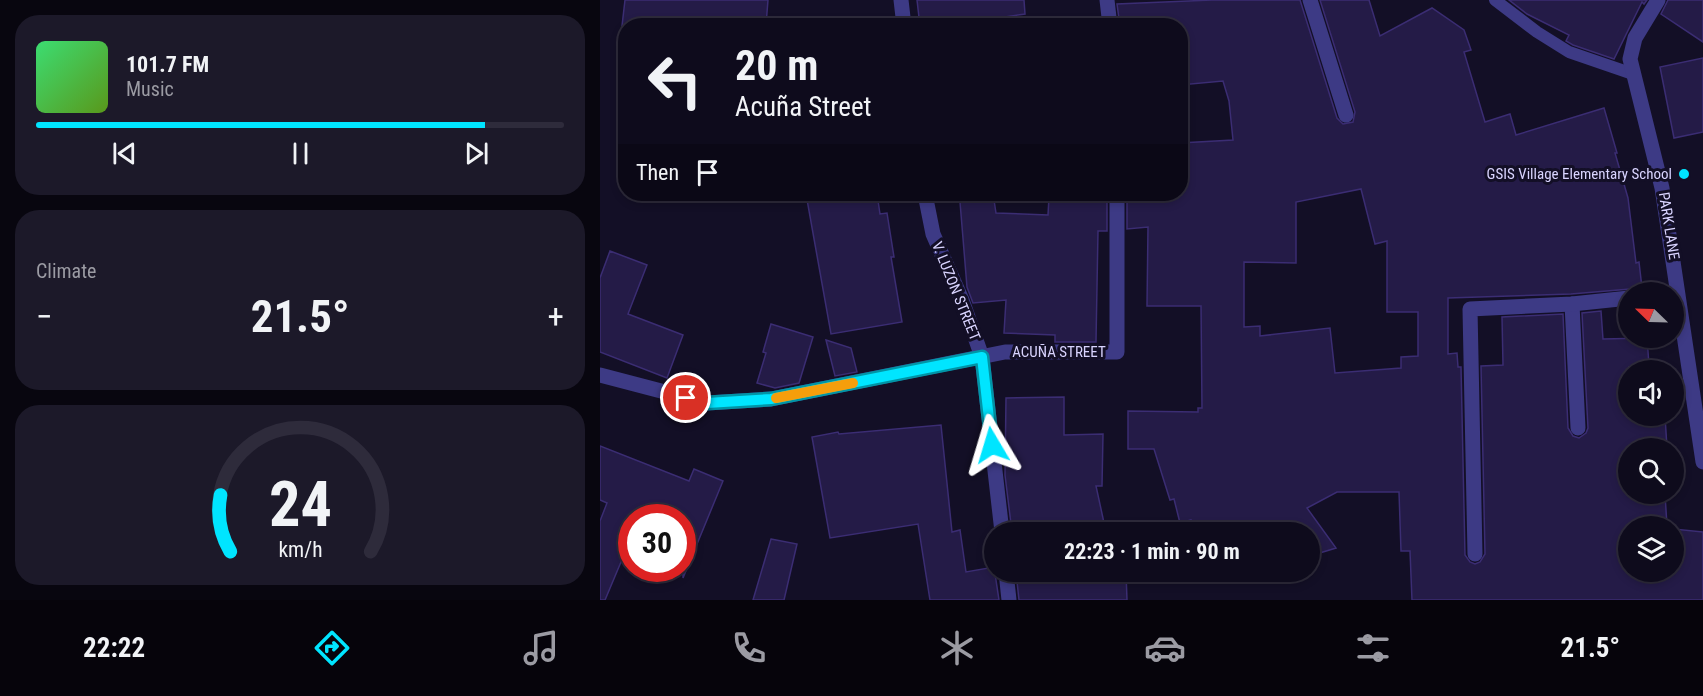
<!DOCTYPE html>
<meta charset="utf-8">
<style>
:root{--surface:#0e0b1c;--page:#1c1929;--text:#f1f3f6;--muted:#9b9ba3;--line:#2e2b3b;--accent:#00e5ff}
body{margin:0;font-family:"Roboto Condensed",sans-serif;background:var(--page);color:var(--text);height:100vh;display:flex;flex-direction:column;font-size:22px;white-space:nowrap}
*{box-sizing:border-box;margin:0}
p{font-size:20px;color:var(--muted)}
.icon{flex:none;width:33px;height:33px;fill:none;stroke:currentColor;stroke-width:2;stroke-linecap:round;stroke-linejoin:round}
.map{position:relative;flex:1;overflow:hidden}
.details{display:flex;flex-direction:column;gap:15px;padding:15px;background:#08060f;width:600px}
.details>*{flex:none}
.hud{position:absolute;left:18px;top:18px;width:570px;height:183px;border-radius:24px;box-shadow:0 3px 9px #0003,0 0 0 2px var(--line);background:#0e0b1c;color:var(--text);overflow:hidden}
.needle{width:39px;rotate:293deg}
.buttons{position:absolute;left:1018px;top:282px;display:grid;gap:12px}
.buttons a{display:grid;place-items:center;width:66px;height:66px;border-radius:50%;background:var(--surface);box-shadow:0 3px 9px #0003,0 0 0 2px var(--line);font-size:30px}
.speed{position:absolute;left:18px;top:504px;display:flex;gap:12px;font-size:30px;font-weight:700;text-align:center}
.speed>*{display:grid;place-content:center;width:78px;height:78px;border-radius:50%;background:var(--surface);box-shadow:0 3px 9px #0003,0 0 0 2px var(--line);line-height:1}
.speed .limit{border:9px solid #d22;background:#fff;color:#111}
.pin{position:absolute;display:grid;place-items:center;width:51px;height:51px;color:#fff;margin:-26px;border:3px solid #fff;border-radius:50%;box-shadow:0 2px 6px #0007}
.me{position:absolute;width:66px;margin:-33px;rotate:353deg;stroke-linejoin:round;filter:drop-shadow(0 0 4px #0008)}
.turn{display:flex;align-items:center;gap:21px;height:126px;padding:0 18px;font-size:27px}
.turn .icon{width:78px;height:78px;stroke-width:2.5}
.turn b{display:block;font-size:42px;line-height:51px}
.then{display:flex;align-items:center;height:57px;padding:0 18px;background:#0003;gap:12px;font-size:22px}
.big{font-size:45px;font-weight:700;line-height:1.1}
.details .tile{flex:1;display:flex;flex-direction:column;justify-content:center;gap:9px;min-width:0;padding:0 21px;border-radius:24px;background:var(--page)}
.details .dial{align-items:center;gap:0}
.dial svg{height:156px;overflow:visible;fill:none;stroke:var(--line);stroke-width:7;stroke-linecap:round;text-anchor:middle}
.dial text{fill:var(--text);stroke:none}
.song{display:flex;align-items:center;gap:18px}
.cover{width:72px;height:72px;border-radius:9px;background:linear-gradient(135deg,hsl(140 70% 55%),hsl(90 70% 35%))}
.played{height:6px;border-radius:3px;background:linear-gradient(90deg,var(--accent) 85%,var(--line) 85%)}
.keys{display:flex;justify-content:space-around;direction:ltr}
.heat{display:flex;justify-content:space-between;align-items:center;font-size:33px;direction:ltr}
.trip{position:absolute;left:384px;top:522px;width:336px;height:60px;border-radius:30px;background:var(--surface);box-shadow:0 3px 9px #0003,0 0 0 2px var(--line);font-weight:700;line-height:60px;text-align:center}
.dock{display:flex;height:96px;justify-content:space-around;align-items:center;background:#06040b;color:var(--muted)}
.dock .icon{width:42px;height:42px}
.dock .current{color:var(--accent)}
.dock b{font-size:27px;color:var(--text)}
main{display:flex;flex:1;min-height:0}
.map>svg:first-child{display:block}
.building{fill:#241b47;stroke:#3b2d73;stroke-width:1.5;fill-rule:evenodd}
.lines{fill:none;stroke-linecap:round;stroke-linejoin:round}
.lane{stroke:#3d3a85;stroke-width:12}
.street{stroke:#3d3a85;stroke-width:15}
.route-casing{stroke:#0095a6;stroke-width:15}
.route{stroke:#00e5ff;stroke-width:10}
.slow{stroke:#f59e0b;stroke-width:10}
.poi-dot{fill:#00e5ff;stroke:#130f26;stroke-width:2}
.labels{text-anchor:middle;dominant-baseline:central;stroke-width:6;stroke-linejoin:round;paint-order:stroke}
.poi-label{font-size:15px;fill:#d9d4ff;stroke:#130f26;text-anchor:end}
.street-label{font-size:15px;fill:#d9d4ff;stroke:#130f26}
</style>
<main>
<section class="details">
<div class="tile">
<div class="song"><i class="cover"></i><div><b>101.7 FM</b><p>Music</p></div></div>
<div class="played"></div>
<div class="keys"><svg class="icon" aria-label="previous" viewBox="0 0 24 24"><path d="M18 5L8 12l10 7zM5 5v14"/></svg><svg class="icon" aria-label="pause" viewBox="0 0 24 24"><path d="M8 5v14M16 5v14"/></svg><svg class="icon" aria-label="next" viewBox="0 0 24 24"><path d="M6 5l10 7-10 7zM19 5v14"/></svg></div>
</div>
<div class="tile"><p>Climate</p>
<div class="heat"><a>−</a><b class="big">21.5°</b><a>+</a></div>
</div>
<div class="tile dial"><svg viewBox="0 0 100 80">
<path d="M14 69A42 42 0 1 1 86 69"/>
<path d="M14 69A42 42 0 0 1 9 40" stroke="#00e5ff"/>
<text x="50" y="56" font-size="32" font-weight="700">24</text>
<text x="50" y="72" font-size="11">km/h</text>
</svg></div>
</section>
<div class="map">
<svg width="1103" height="600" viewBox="0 0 1103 600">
<rect width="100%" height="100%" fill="#130f26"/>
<g class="building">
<polygon points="25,0 168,0 166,25 147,23 147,26 22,26"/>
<polygon points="317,0 424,0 425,14 345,26 320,26"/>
<path d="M612,0H700L737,118L743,124L753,122L755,112L720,0H769L780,36L832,8L864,30L871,50L864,52L885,122L910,114L916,135L1004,108L1017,153H1015L1028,198L1036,263L1039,262L1042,288L971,294L848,298V354L857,353L858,367H861L865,555L870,562L875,564L880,562L885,554L881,366L903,365L902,317L963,314L968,428L973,436L979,438L986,433L988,428L982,313L1001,311L1003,339L1047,338L1049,365L1029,367V416H1065L1067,448H1029V494H1065L1067,526H1029V572H1074V529L1103,532V600H812L810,551H801L799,492H737L707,508L736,548L710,556V532H595L591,520L580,523L574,499L570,500L554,449H528V411L598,412V408H602L601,306H547L548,227L527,229V200H535L534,194H580V143L633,140L629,101L623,81L580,85V26H520L517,4ZM761,189L775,244L787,241V312H818V356L801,357V368L735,373L730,328L660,336V326L644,327V262L696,263V202Z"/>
<polygon points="909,0 1047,0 1044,4 1042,2 1014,59 973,45 966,41 969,35 927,14"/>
<polygon points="1068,0 1103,0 1103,42 1061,14"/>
<polygon points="1103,58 1103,132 1074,138 1060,67"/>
<polygon points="206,194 277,194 280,214 287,213 294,257 291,257 302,322 231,334"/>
<polygon points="449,197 507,199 507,231 498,231 496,342 455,342 455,335 404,333 406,300 373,303 367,287 360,202 394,200 396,213 448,215"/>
<polygon points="10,251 47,265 28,314 83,335 67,378 0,352 0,278"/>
<polygon points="171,324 213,337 199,383 175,388 157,383 166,353 163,352"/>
<polygon points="226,340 251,348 257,372 235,376"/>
<polygon points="464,397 464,435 503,434 502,486 496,486 506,532 412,532 405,475 406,398"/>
<polygon points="341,425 352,532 360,530 366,572 394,567 399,600 330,600 318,524 230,538 212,437 238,432 239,434"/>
<polygon points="0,446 89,481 94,469 123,481 83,578 82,518 32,518 32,567 21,562 5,600 0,600 0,521 7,503 0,500"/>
<polygon points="171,539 197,544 184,600 153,600"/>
<polygon points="416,572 526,572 527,600 419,600"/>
<polygon points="621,572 661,572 625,583"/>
</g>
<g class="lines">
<polyline class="lane" points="895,0 937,32 969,52 1033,74"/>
<g class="street">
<polyline points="301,0 304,26"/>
<polyline points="507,0 510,26"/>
<polyline points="710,0 746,115"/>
<polyline points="1058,0 1035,38 1030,59 1062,188 1103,462"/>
<polyline points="325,194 333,234 362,300 382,357 402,532"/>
<polyline points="972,304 978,428"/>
<polyline points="0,375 107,403 171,399 405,352 517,352 517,194"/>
<polyline points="875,554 870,309 972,304 1029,298"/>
<polyline points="406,572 409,600"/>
</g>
</g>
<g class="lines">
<defs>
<polyline id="route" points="86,398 107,403 171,399 382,357 392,445"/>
</defs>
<use href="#route" class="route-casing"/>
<use href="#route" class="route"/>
<polyline class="slow" points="176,398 253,383"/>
</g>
<circle class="poi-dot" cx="1084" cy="174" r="6"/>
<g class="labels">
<g class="poi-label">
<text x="1072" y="174">GSIS Village Elementary School</text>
</g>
<g class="street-label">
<text transform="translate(1069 226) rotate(81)">PARK LANE</text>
<text transform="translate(356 291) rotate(68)">V. LUZON STREET</text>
<text x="459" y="352">ACUÑA STREET</text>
</g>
</g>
</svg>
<div class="buttons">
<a><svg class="needle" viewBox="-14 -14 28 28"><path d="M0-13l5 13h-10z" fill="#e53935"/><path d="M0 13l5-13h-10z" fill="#9b9ba3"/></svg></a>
<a><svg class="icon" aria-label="sound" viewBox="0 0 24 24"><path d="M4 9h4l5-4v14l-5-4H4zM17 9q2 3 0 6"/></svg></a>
<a><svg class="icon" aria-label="search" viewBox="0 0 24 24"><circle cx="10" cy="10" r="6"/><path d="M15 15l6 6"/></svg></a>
<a><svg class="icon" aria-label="layers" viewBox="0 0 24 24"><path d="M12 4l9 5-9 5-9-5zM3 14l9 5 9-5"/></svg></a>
</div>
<div class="speed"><div class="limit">30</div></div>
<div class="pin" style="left:86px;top:398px;background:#d93025"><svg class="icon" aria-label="arrive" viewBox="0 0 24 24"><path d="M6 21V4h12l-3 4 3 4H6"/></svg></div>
<svg class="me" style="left:392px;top:445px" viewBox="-20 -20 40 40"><path d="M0-17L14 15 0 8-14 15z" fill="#00e5ff" stroke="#fff" stroke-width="4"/></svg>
<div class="trip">22:23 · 1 min · 90 m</div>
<div class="hud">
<div class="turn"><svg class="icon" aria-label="left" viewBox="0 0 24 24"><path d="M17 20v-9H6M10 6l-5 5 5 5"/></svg><div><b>20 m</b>Acuña Street</div></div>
<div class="then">Then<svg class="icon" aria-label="arrive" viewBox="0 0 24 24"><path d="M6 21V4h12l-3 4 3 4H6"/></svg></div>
</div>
</div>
</main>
<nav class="dock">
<b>22:22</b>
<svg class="icon current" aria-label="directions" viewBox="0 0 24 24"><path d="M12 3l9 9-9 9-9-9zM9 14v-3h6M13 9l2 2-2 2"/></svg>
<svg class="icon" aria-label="music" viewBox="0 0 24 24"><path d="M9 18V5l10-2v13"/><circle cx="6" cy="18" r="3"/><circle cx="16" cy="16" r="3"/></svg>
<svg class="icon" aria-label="phone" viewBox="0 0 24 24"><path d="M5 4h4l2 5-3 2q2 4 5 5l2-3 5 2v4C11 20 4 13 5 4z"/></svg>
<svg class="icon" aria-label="climate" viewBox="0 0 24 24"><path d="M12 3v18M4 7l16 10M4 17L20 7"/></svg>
<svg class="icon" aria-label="car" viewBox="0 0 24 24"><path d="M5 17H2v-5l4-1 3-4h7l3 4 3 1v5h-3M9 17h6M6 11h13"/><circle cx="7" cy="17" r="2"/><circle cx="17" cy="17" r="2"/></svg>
<svg class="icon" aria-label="filters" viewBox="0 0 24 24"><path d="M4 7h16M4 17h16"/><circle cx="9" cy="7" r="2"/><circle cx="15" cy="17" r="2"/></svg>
<b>21.5°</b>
</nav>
